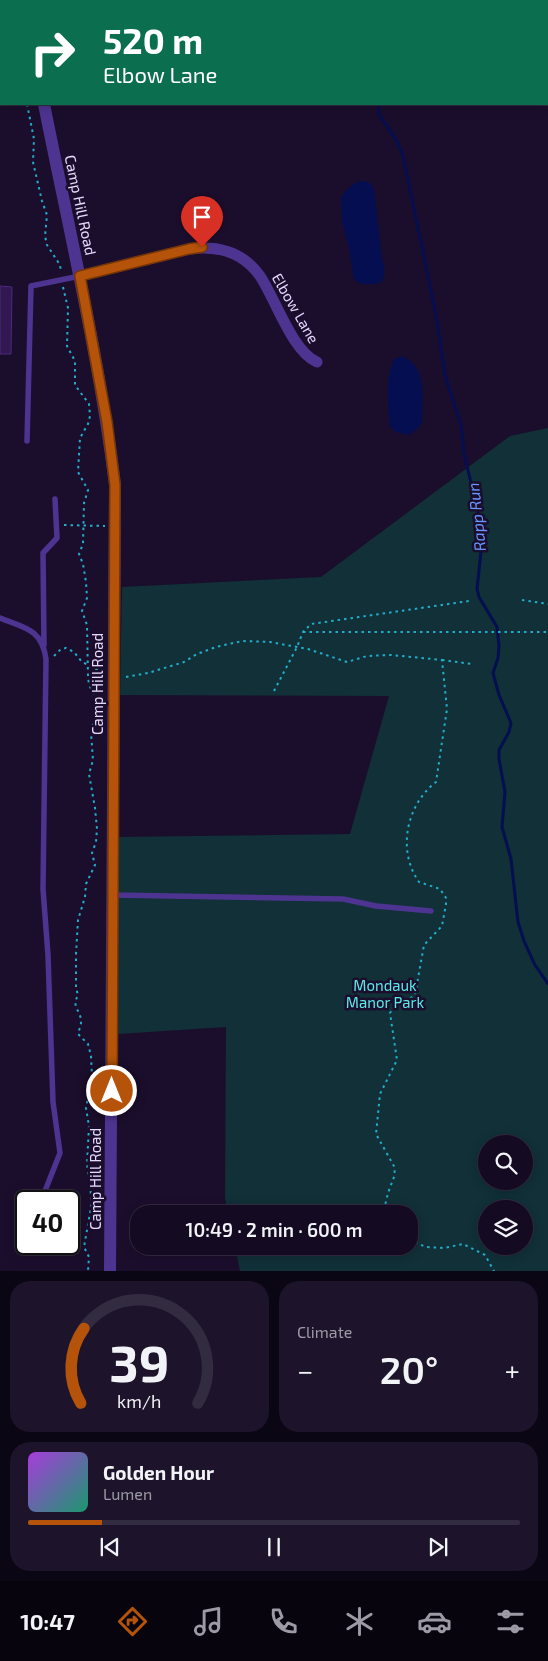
<!DOCTYPE html>
<meta charset="utf-8">
<style>
:root{--surface:#140a22;--page:#1d132a;--text:#f1f3f6;--muted:#9d9aa5;--line:#332b40;--accent:#b45309}
body{margin:0;font-family:"Exo 2",sans-serif;background:var(--page);color:var(--text);height:100vh;display:flex;flex-direction:column;font-size:19px;white-space:nowrap}
*{box-sizing:border-box;margin:0}
p{font-size:16px;color:var(--muted)}
.icon{flex:none;width:28px;height:28px;fill:none;stroke:currentColor;stroke-width:2;stroke-linecap:round;stroke-linejoin:round}
.map{position:relative;height:1271px;overflow:hidden}
.details{display:flex;flex-direction:column;gap:10px;padding:10px;background:#0b0613;flex:1}
.details>*{flex:none}
.top-card{position:absolute;left:0px;top:0px;width:549px;height:105px;box-shadow:0 2px 12px #0003,0 0 0 1px var(--line);background:#0b6e4f;color:#fff;overflow:hidden}
.fabs{position:absolute;left:478px;top:1135px;display:grid;gap:10px}
.fabs a{display:grid;place-items:center;width:55px;height:55px;border-radius:50%;background:var(--surface);box-shadow:0 2px 12px #0003,0 0 0 1px var(--line);font-size:25px}
.speed{position:absolute;left:15px;top:1190px;display:flex;gap:10px;font-size:25px;font-weight:700;text-align:center}
.speed>*{display:grid;place-content:center;width:65px;height:65px;border-radius:50%;background:var(--surface);box-shadow:0 2px 12px #0003,0 0 0 1px var(--line);line-height:1}
.speed .limit{border:2px solid #111;border-radius:8px;background:#fff;color:#111}
.pin{position:absolute;display:grid;place-items:center;width:42px;height:42px;color:#fff;margin:-51px -21px;border-radius:50% 50% 50% 0;rotate:-45deg;box-shadow:0 0 5px #0007}
.pin .icon{rotate:45deg}
.me{position:absolute;width:55px;margin:-28px;rotate:0deg;stroke-linejoin:round;filter:drop-shadow(0 0 4px #0008)}
.turn{display:flex;align-items:center;gap:18px;height:105px;padding:0 20px;font-size:22px}
.turn .icon{width:65px;height:65px;stroke-width:2.5}
.turn b{display:block;font-size:35px;line-height:42px}
.big{font-size:38px;font-weight:600;line-height:1.1}
.details .tile{flex:1;display:flex;flex-direction:column;justify-content:center;gap:8px;min-width:0;padding:0 18px;border-radius:20px;background:var(--page)}
.details .dial{align-items:center;gap:0}
.dial svg{height:130px;overflow:visible;fill:none;stroke:var(--line);stroke-width:7;stroke-linecap:round;text-anchor:middle}
.dial text{fill:var(--text);stroke:none}
.song{display:flex;align-items:center;gap:15px}
.cover{width:60px;height:60px;border-radius:8px;background:linear-gradient(135deg,hsl(280 70% 55%),hsl(160 70% 35%))}
.played{height:5px;border-radius:2px;background:linear-gradient(90deg,var(--accent) 15%,var(--line) 15%)}
.keys{display:flex;justify-content:space-around;direction:ltr}
.heat{display:flex;justify-content:space-between;align-items:center;font-size:28px;direction:ltr}
.details .tiles{flex:1;display:grid;gap:10px;grid-template-columns:1fr 1fr}
.tile:last-child{grid-column:span 2}
.trip{position:absolute;left:130px;top:1205px;width:288px;height:50px;border-radius:20px;background:var(--surface);box-shadow:0 2px 12px #0003,0 0 0 1px var(--line);font-weight:600;line-height:50px;text-align:center}
.dock{display:flex;height:80px;justify-content:space-around;align-items:center;background:#08040e;color:var(--muted)}
.dock .icon{width:35px;height:35px}
.dock .active{color:var(--accent)}
.dock b{font-size:22px;color:var(--text)}
.map>svg:first-child{display:block}
.green{fill:#113038;fill-rule:evenodd}
.water{fill:#050e50}
.lines{fill:none;stroke-linecap:round;stroke-linejoin:round}
.stream{stroke:#050e50;stroke-width:3}
.building{fill:#311850;stroke:#4d287f}
.path{stroke:#22aecb;stroke-width:2;stroke-dasharray:2.5 4;stroke-linecap:butt}
.service{stroke:#4e3491;stroke-width:5.5}
.minor{stroke:#4e3491;stroke-width:11}
.tertiary{stroke:#4e3491;stroke-width:12}
.route-casing{stroke:#753606;stroke-width:12}
.route{stroke:#b45309;stroke-width:9}
.labels{text-anchor:middle;dominant-baseline:central;stroke-width:5;stroke-linejoin:round;paint-order:stroke}
.street-label{font-size:15px;fill:#e7daff;stroke:#1b0e2d}
.park-label{font-size:15px;fill:#58edeb;stroke:#1b0e2d}
.water-label{font-size:16px;font-style:italic;fill:#6896ff;stroke:#1b0e2d}
</style>
<div class="map">
<svg width="548" height="1271" viewBox="0 0 548 1271">
<rect width="100%" height="100%" fill="#1b0e2d"/>
<g class="green">
<polygon points="34,0 381,0 381,1"/>
<path d="M548,428V1271H240L235,1246H409V1214H228L225,1198L226,1027L118,1034L119,837L350,834L389,696L120,695L122,587L321,577L510,436ZM486,1144H524V1181H486ZM486,1209H524V1246H486Z"/>
</g>
<g class="water">
<path d="M366,181L371,184L374,190L382,258C384,266 386,273 382,282C374,285 360,286 354,279L349,249L342,222L341,197C349,187 353,182 366,181Z"/>
<path d="M402,356C428,367 422,398 422,422L419,427L409,435L396,432L390,427C388,403 385,383 393,360Z"/>
</g>
<g class="lines">
<g class="stream">
<polyline points="378,1 378,0"/>
<polyline points="378,104 379,114 397,141 403,156 436,315 445,375 461,425 464,454 478,511 481,552 477,589 479,597 497,627 499,646 498,658 493,673 499,695 511,723 509,732 499,750 499,759 505,792 502,827 511,859 518,922 524,941 535,965 548,984"/>
</g>
</g>
<polygon class="building" points="0,286 12,287 11,354 0,354"/>
<g class="lines">
<g class="path">
<polyline points="3,0 4,1"/>
<polyline points="27,104 34,139 33,162 42,201 47,215 45,236 47,245 60,265 61,272"/>
<path d="M63,287L68,308L67,346L75,361V385L89,404L90,416L88,424L80,438L78,472L88,490L84,503L83,544L79,554L83,564L86,582L87,598L82,611L87,625L88,676L89,685L94,694L96,712L91,733L93,760L89,774L95,808L97,829L96,842L92,853L95,865L86,884L85,897L78,920L76,954V988L78,995C71,1009 81,1009 81,1022C81,1026 79,1030 78,1034L88,1044L91,1056L92,1076L86,1108L89,1126L87,1164L92,1202L84,1247L89,1257L88,1271"/>
<polyline points="64,525 105,526"/>
<polyline points="522,600 548,604"/>
<polyline points="303,632 548,632"/>
<polyline points="54,656 61,649 66,648 74,652 82,662 95,668 101,674"/>
<polyline points="442,660 472,664"/>
<path d="M126,677L148,673L184,662L197,654L216,647L242,641L270,642L308,649L347,662L367,656L391,655L442,660L447,709L436,782C406,805 397,851 419,882L440,889L446,898V904L442,926L424,945L415,995C406,1002 396,1003 390,1013L397,1060L380,1094L376,1134L395,1168L394,1177L388,1193L383,1214"/>
<polyline points="274,691 297,647 303,632 311,624 469,601"/>
<polyline points="409,1240 426,1247 444,1248 463,1244 485,1255 494,1271"/>
</g>
<g class="service">
<polyline points="303,1 303,0"/>
<polyline points="0,54 1,53"/>
<polyline points="27,441 31,286 80,276"/>
<path d="M0,618C25,628 42,629 46,659L43,889L48,955L53,1102L60,1153L41,1201"/>
<polyline points="44,645 43,553 57,538 55,499"/>
<polyline points="113,895 343,899 376,906 431,911"/>
</g>
<path class="minor" d="M80,276L189,249C218,245 243,252 260,276C276,300 292,351 317,362"/>
<g class="tertiary">
<polyline points="22,0 23,1"/>
<path d="M44,104C69,230 99,356 115,485L110,1271"/>
</g>
</g>
<g class="lines">
<defs>
<polyline id="route" points="112,1091 115,485 107,422 80,276 189,249 202,247"/>
</defs>
<use href="#route" class="route-casing"/>
<use href="#route" class="route"/>
</g>
<g class="labels">
<g class="street-label">
<text transform="translate(81 205) rotate(78)">Camp Hill Road</text>
<text transform="translate(296 308) rotate(60)">Elbow Lane</text>
<text transform="translate(97 684) rotate(-90)">Camp Hill Road</text>
<text transform="translate(95 1179) rotate(-90)">Camp Hill Road</text>
</g>
<g class="park-label">
<text x="385" y="985">Mondauk<tspan x="385" dy="17">Manor Park</tspan></text>
</g>
<g class="water-label">
<text transform="translate(476 517) rotate(-96)">Rapp Run</text>
</g>
</g>
</svg>
<div class="fabs">
<a><svg class="icon" aria-label="search" viewBox="0 0 24 24"><circle cx="10" cy="10" r="6"/><path d="M15 15l6 6"/></svg></a>
<a><svg class="icon" aria-label="layers" viewBox="0 0 24 24"><path d="M12 4l9 5-9 5-9-5zM3 14l9 5 9-5"/></svg></a>
</div>
<div class="speed"><div class="limit">40</div></div>
<div class="pin" style="left:202px;top:247px;background:#d93025"><svg class="icon" aria-label="arrive" viewBox="0 0 24 24"><path d="M6 21V4h12l-3 4 3 4H6"/></svg></div>
<svg class="me" style="left:112px;top:1091px" viewBox="-20 -20 40 40"><circle r="17" fill="#b45309" stroke="#fff" stroke-width="3"/><path d="M0-11L8 9 0 5-8 9z" fill="#fff"/></svg>
<div class="trip">10:49 · 2 min · 600 m</div>
<div class="top-card">
<div class="turn"><svg class="icon" aria-label="right" viewBox="0 0 24 24"><path d="M7 20v-9h11M14 6l5 5-5 5"/></svg><div><b>520 m</b>Elbow Lane</div></div>
</div>
</div>
<section class="details">
<div class="tiles">
<div class="tile dial"><svg viewBox="0 0 100 80">
<path d="M14 69A42 42 0 1 1 86 69"/>
<path d="M14 69A42 42 0 0 1 16 23" stroke="#b45309"/>
<text x="50" y="56" font-size="32" font-weight="700">39</text>
<text x="50" y="72" font-size="11">km/h</text>
</svg></div>
<div class="tile"><p>Climate</p>
<div class="heat"><a>−</a><b class="big">20°</b><a>+</a></div>
</div>
<div class="tile">
<div class="song"><i class="cover"></i><div><b>Golden Hour</b><p>Lumen</p></div></div>
<div class="played"></div>
<div class="keys"><svg class="icon" aria-label="previous" viewBox="0 0 24 24"><path d="M18 5L8 12l10 7zM5 5v14"/></svg><svg class="icon" aria-label="pause" viewBox="0 0 24 24"><path d="M8 5v14M16 5v14"/></svg><svg class="icon" aria-label="next" viewBox="0 0 24 24"><path d="M6 5l10 7-10 7zM19 5v14"/></svg></div>
</div>
</div>
</section>
<nav class="dock">
<b>10:47</b>
<svg class="icon active" aria-label="directions" viewBox="0 0 24 24"><path d="M12 3l9 9-9 9-9-9zM9 14v-3h6M13 9l2 2-2 2"/></svg>
<svg class="icon" aria-label="music" viewBox="0 0 24 24"><path d="M9 18V5l10-2v13"/><circle cx="6" cy="18" r="3"/><circle cx="16" cy="16" r="3"/></svg>
<svg class="icon" aria-label="phone" viewBox="0 0 24 24"><path d="M5 4h4l2 5-3 2q2 4 5 5l2-3 5 2v4C11 20 4 13 5 4z"/></svg>
<svg class="icon" aria-label="climate" viewBox="0 0 24 24"><path d="M12 3v18M4 7l16 10M4 17L20 7"/></svg>
<svg class="icon" aria-label="car" viewBox="0 0 24 24"><path d="M5 17H2v-5l4-1 3-4h7l3 4 3 1v5h-3M9 17h6M6 11h13"/><circle cx="7" cy="17" r="2"/><circle cx="17" cy="17" r="2"/></svg>
<svg class="icon" aria-label="filters" viewBox="0 0 24 24"><path d="M4 7h16M4 17h16"/><circle cx="9" cy="7" r="2"/><circle cx="15" cy="17" r="2"/></svg>
</nav>
